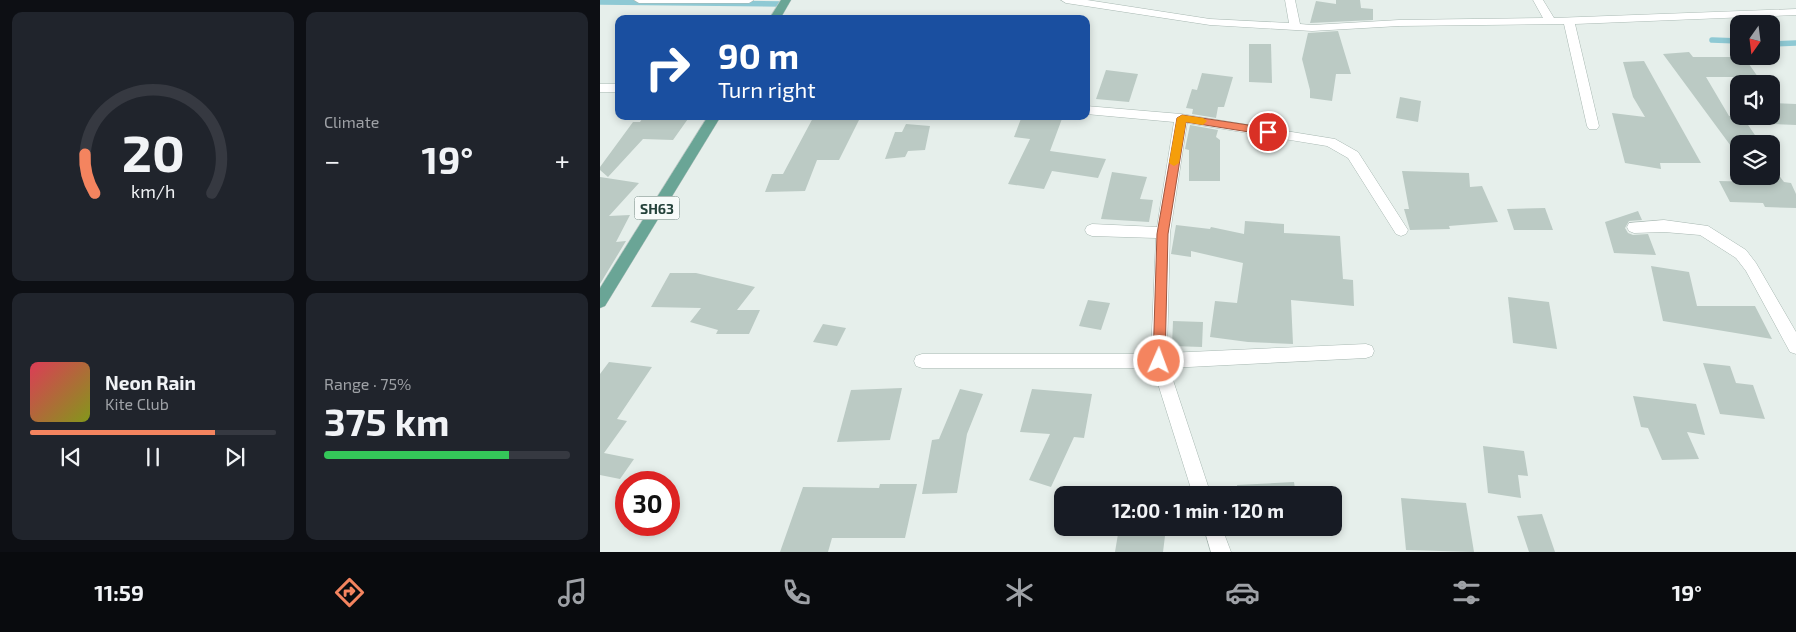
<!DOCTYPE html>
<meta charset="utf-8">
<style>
:root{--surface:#171b24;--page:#20242c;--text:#f1f3f6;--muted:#9ea1a6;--line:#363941;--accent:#f4845f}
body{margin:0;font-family:"Exo 2",sans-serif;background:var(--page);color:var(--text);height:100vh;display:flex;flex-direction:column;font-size:19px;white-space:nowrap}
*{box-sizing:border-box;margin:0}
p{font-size:16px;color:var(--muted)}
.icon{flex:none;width:28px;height:28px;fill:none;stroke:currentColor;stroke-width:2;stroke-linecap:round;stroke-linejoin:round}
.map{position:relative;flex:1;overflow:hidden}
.sheet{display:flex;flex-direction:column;gap:12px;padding:12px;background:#0d0f14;width:600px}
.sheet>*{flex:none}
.banner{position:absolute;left:15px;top:15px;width:475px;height:105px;border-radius:10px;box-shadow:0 2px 8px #0003;background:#1a4fa0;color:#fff;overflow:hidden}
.needle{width:32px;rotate:194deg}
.fabs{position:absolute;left:1130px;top:15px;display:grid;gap:10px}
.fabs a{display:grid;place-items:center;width:50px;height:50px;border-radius:10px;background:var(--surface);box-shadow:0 2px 8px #0003;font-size:25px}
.speed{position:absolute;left:15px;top:471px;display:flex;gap:10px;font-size:25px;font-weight:700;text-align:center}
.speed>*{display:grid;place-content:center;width:65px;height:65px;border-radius:50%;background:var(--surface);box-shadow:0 2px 8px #0003;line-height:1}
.speed .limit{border:8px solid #d22;background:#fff;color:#111}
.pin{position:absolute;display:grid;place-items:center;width:42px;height:42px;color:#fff;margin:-21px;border:2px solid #fff;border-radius:50%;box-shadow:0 1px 5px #0007}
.me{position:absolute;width:55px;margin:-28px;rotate:2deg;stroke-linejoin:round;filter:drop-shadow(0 0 4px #0008)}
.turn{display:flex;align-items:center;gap:18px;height:105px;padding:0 20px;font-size:22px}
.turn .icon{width:65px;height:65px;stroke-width:2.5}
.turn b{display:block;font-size:35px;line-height:42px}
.big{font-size:38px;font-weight:700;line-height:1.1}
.sheet .tile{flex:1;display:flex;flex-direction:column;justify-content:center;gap:8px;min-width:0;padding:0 18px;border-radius:10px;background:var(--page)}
.sheet .dial{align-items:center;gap:0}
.dial svg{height:130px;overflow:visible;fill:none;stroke:var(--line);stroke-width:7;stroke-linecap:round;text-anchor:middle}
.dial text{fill:var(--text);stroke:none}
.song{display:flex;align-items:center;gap:15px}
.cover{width:60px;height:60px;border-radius:8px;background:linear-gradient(135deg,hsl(350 70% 55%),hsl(70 70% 35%))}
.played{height:5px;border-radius:2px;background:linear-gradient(90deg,var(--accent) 75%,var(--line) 75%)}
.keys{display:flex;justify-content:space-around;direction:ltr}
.heat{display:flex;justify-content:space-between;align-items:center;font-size:28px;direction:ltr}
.charge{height:8px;border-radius:4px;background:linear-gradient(90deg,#34c759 75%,var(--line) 0)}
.sheet .tiles{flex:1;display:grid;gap:12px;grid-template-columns:repeat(2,1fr)}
.trip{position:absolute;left:454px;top:486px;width:288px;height:50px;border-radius:10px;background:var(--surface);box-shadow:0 2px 8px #0003;font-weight:700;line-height:50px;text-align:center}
.tab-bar{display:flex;height:80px;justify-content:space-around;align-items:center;background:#090b0e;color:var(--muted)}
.tab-bar .icon{width:35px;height:35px}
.tab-bar .selected{color:var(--accent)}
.tab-bar b{font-size:22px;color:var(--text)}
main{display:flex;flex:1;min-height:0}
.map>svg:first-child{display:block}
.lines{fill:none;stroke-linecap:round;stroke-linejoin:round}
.stream{stroke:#8ec9d4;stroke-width:5.5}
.building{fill:#bbcac4}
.minor-casing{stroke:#a8b8b2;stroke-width:1}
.primary-casing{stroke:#c2cac8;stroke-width:1}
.minor{fill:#fff;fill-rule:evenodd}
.primary{fill:#6aa596;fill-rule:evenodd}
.route{fill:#f4845f;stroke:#9f563e}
.slow{fill:#f59e0b}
.labels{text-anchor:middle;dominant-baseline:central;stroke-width:4;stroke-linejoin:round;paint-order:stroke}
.shield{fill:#f7fbf9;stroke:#637a73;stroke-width:1}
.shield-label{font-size:14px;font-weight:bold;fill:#24423a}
</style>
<main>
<section class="sheet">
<div class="tiles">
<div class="tile dial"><svg viewBox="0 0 100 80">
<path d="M14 69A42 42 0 1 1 86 69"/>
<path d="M14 69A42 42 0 0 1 8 45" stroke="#f4845f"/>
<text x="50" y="56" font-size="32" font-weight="700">20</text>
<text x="50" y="72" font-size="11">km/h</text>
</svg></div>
<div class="tile"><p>Climate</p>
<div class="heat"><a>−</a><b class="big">19°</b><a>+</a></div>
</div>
<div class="tile">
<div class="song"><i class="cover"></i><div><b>Neon Rain</b><p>Kite Club</p></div></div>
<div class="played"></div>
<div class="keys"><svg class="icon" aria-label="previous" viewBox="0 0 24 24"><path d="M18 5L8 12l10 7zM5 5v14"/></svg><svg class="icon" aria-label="pause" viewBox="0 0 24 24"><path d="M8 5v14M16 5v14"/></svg><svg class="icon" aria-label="next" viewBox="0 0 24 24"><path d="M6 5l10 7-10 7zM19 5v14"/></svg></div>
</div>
<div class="tile"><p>Range · 75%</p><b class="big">375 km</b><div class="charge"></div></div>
</div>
</section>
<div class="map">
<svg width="1196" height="552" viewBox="0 0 1196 552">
<rect width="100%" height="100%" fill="#e6efeb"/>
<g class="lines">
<g class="stream">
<polyline points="0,2 181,4"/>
<polyline points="1112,40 1139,41"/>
<polyline points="1171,44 1196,43"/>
</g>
</g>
<g class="building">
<polygon points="736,0 760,0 761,8 773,9 773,20 710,23 716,1 736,4"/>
<polygon points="738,31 751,74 736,74 732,101 710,98 710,90 702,59 708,33"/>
<polygon points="649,44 671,44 672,83 649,82"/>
<polygon points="1089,52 1093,57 1144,57 1158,77 1106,77 1129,116 1142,116 1161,144 1139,144 1139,157 1063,54"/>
<polygon points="1044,61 1101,163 1060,163 1061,169 1025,163 1012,113 1045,117 1033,97 1023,62"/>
<polygon points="506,70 538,74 529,102 496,99"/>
<polygon points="602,73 633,77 624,107 618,107 616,118 592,114 593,109 586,108 592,89 597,90"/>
<polygon points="800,97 821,101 818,122 796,118"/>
<polygon points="1171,103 1196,104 1196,125 1171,124"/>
<polygon points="44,116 90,116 73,140 43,139 8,177 0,170 0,167 33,122 40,122"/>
<polygon points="214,116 261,116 239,160 217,160 205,191 165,192 172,174 183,174"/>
<polygon points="422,116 463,116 450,151 506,159 498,178 452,171 444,189 408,184 430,139 414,137"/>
<polygon points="306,124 330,126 325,150 308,151 305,157 285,159 295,132 302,132"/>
<polygon points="590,125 618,130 616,137 620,140 620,181 589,181 589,150 585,149"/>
<polygon points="1171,165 1184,182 1191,183 1196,194 1196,208 1165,207 1163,203 1130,202 1119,181 1157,182 1153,176 1171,176"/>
<polygon points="802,171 869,173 870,187 882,186 898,222 849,226 850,229 810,230 804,209 809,209"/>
<polygon points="512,172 547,177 540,199 553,200 549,222 501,219"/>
<polygon points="0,177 39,183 9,216 30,215 16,242 26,241 0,284"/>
<polygon points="945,208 953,230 914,230 907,209"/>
<polygon points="1038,211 1042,220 1029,221 1025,228 1028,233 1033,235 1048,234 1056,255 1014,253 1005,222"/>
<polygon points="645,221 684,224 684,233 740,236 743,279 753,280 754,306 691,300 693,344 648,342 610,337 615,301 637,303 643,263 591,251 591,257 571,254 576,225 610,229 611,227 644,234"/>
<polygon points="1051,266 1089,272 1097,306 1155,306 1172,339 1063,321"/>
<polygon points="70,273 96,273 155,287 137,310 160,310 149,334 116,334 118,330 90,322 101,308 51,307"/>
<polygon points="908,297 949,302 957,349 913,343"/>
<polygon points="488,300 510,303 501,330 479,326"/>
<polygon points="573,321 603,322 602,347 572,346"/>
<polygon points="223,324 246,328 237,346 213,342"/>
<polygon points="9,362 52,367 17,419 27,421 4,453 34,459 20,479 0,475 0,374"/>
<polygon points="1103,363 1130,366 1136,383 1153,385 1165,419 1120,414"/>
<polygon points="302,388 290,440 237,442 251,390"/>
<polygon points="360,389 383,394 367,434 357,493 322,494 332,440 339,439"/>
<polygon points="432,389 492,394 484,438 474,437 451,487 429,480 450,434 420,432"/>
<polygon points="1033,396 1096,404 1105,435 1087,432 1099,459 1062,460 1048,428 1041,427"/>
<polygon points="883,446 924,451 928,476 918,475 921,498 888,493"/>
<polygon points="694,482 696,495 638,495 637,485"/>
<polygon points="280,484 317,484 305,538 232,538 228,552 180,552 203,487 279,488"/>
<polygon points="801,498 866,503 874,552 806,550"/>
<polygon points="942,514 955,552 929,552 917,516"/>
<polygon points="519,528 566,528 563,552 515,552"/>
<polygon points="641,528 701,528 702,531 642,535"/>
</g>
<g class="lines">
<defs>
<g id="minor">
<polygon points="34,0 154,0 149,3 39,3"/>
<polygon points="461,0 487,0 610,19 689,23 685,0 695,0 700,24 712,25 799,20 943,18 933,0 943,0 954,18 1196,9 1196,15 975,24 999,126 997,129 989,129 987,126 964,24 799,26 712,31 610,25 466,3"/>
<rect x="0" y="84" width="19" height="8"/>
<polygon points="486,106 581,114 735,139 758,152 808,230 806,234 801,236 796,234 748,158 727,146 587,123 570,233 567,353 766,344 772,346 774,351 772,356 766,358 569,368 611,495 593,495 553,368 322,368 316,366 314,361 316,356 322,354 551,354 556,238 492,236 487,234 485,230 487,226 492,224 557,227 574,122 486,114"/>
<polygon points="1064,220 1108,226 1146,250 1156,263 1196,332 1196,354 1190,352 1146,271 1136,258 1100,235 1064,232 1034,233 1029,231 1027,227 1029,223"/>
<polygon points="604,528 622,528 631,552 611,552"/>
</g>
<g id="primary">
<polygon points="181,0 191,0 180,19 169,19"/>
<polygon points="108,116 121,116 5,306 0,308 0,288"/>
</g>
</defs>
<use href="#minor" class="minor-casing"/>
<use href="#primary" class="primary-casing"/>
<use href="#minor" class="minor"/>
<use href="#primary" class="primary"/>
</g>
<polygon class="route" points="582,115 668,128 673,132 668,135 586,122 568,234 565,361 563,365 559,367 555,365 553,361 557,234 577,118"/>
<polygon class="slow" points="582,115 603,118 607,121 603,125 586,122 579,163 574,166 569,163 577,118"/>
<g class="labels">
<rect class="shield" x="34.5" y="196.5" width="45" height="23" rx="4"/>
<g class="shield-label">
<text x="57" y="208">SH63</text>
</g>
</g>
</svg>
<div class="fabs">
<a><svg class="needle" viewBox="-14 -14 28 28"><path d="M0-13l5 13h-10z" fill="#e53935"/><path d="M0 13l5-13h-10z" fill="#9ea1a6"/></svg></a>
<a><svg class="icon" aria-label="sound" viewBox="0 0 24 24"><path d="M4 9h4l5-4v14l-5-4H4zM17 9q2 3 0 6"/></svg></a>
<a><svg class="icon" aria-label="layers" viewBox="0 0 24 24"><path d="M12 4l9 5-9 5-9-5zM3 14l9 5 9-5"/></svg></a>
</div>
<div class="speed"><div class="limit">30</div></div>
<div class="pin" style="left:668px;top:132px;background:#d93025"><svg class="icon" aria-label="arrive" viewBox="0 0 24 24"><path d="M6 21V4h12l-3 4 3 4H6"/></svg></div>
<svg class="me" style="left:559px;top:361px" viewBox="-20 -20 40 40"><circle r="17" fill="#f4845f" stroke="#fff" stroke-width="3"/><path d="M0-11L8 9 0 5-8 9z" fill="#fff"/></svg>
<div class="trip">12:00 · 1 min · 120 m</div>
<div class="banner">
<div class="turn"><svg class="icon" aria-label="right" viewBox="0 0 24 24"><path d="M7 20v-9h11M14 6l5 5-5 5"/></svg><div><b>90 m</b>Turn right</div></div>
</div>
</div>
</main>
<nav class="tab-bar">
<b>11:59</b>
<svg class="icon selected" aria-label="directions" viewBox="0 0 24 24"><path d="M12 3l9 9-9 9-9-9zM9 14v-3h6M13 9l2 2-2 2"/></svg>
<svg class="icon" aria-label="music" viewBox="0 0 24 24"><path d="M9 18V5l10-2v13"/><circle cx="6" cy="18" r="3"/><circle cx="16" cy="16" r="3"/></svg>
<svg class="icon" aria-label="phone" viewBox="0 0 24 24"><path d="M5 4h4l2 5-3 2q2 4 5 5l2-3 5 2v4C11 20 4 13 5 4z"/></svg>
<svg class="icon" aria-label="climate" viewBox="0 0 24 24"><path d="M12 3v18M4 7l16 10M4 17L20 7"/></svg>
<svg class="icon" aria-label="car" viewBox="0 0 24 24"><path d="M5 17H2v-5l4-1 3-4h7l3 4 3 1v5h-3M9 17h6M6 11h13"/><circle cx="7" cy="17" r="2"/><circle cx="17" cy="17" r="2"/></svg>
<svg class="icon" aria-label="filters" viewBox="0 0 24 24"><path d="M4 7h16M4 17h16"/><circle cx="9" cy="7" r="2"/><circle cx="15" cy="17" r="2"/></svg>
<b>19°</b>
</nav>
